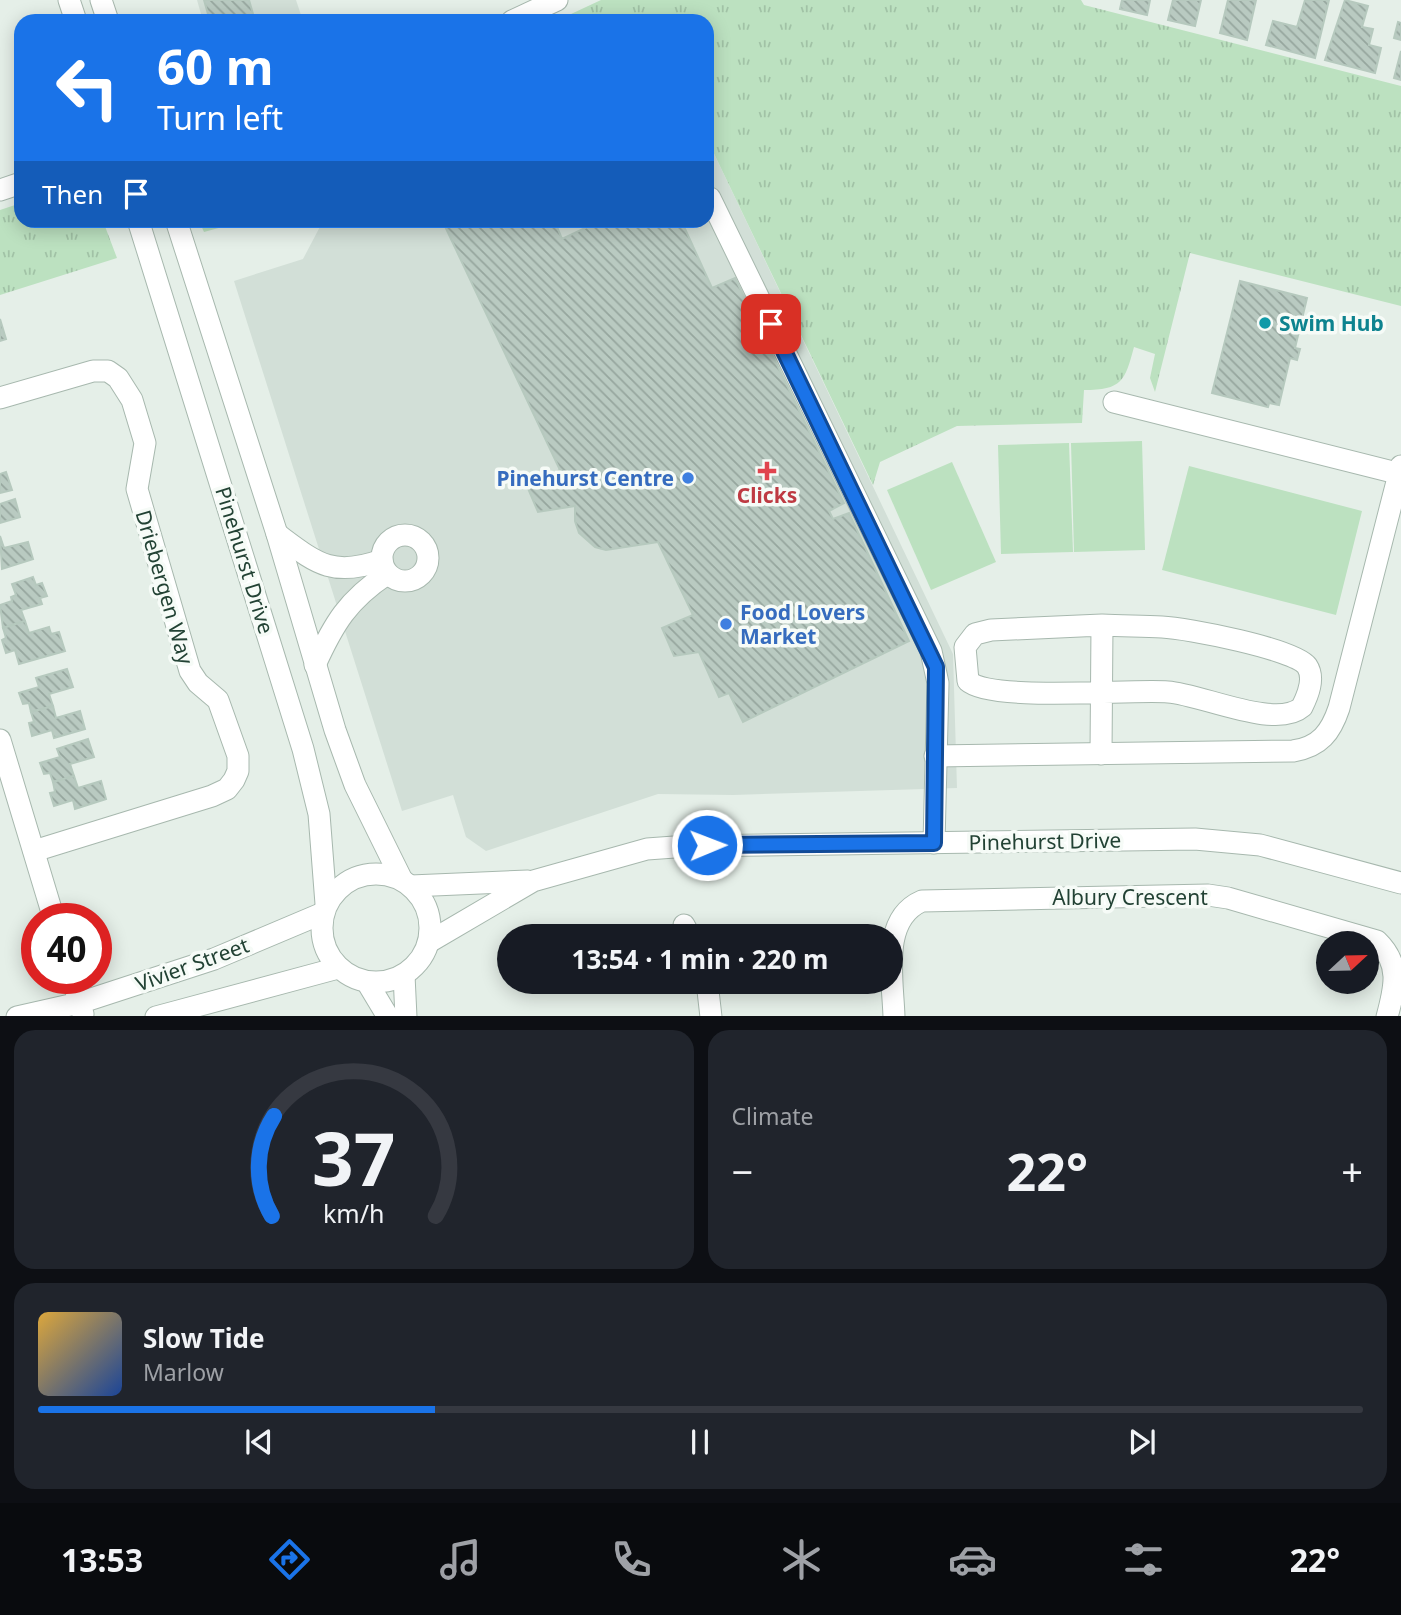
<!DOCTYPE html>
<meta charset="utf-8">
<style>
:root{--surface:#171b24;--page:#20242c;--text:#f1f3f6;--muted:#9ea1a6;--line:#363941;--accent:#1a73e8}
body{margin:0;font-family:"Noto Sans",sans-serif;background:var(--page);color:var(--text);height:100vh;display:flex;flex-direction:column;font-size:26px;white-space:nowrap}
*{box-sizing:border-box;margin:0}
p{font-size:23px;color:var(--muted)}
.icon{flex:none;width:38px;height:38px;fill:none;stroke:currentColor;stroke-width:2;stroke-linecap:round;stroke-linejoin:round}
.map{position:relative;height:1016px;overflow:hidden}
.side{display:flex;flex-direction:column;gap:14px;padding:14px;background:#0d0f14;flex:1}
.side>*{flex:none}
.hud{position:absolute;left:14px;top:14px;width:700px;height:214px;border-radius:21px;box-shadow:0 4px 18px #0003;background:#1a73e8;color:#fff;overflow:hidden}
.needle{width:46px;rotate:68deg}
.buttons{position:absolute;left:1316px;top:931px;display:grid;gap:14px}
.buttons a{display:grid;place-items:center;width:63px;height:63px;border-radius:50%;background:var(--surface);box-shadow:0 4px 18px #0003;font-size:35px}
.speed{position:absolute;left:21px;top:903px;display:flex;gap:14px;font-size:35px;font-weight:700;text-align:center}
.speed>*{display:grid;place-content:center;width:91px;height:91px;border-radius:50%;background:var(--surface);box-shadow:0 4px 18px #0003;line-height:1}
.speed .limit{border:10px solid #d22;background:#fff;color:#111}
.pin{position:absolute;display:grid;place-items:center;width:60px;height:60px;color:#fff;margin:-30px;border-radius:14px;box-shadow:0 4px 10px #0006}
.me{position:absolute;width:77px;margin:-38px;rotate:89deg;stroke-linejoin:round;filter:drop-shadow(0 0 5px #0008)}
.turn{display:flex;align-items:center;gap:24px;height:147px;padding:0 28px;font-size:32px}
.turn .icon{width:91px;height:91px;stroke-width:2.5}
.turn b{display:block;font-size:49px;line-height:60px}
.then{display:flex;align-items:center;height:66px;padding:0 28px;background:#0003;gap:14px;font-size:26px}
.big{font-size:52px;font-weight:700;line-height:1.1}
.side .card{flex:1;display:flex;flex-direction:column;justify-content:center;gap:10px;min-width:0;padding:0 24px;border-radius:21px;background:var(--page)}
.side .dial{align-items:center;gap:0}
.dial svg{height:182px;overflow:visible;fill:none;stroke:var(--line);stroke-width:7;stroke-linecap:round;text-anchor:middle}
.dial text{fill:var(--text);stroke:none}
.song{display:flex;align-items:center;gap:21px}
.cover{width:84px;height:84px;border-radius:10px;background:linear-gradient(135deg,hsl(40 70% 55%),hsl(220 70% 35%))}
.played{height:7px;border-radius:4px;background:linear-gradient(90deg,var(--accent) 30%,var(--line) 30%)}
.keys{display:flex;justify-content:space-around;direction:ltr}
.heat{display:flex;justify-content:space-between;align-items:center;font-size:38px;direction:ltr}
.side .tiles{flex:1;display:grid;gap:14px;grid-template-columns:1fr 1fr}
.card:last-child{grid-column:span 2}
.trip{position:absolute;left:497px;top:924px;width:406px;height:70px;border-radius:35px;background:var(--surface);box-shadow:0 4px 18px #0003;font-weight:700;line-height:70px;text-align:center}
.dock{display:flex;height:112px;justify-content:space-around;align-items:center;background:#090b0e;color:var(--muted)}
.dock .icon{width:49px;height:49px}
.dock .on{color:var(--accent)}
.dock b{font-size:32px;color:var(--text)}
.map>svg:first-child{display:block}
.built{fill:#d2dfd7}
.grass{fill:url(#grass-tufts)}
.pitch{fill:#bce1c0}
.building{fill:url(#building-back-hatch);stroke:#b6c9be;stroke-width:2}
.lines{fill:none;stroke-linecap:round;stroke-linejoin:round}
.minor-casing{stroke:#a7b8ae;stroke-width:23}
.minor{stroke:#fff;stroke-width:21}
.route-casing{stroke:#114b97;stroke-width:18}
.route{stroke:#1a73e8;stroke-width:12}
.culture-dot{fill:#0f9aa8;stroke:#f6fbf7;stroke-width:2.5}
.health-dot{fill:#e0444e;stroke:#f6fbf7;stroke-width:2.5}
.shop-dot{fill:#3f7fe0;stroke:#f6fbf7;stroke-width:2.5}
.labels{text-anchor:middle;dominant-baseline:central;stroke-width:7;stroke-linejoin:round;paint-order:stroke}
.culture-label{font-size:21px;font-weight:bold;fill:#0d838f;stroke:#f6fbf7;text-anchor:start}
.shop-label{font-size:21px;font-weight:bold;fill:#366cbe;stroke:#f6fbf7;text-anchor:end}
.health-label{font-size:21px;font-weight:bold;fill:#be3a42;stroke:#f6fbf7}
.street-label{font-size:21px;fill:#224234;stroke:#f6fbf7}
</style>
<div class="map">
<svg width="1401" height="1017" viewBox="0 0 1401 1017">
<defs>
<pattern id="grass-tufts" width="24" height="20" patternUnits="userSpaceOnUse" patternTransform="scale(1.75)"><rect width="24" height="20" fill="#bce1c0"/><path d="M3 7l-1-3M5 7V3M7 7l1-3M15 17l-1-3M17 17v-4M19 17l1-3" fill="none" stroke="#a1c2a6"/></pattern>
<pattern id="building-back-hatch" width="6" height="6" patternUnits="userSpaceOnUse" patternTransform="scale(1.75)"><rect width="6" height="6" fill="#b9cac1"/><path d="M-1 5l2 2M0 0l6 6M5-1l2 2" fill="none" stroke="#96a69e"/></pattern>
</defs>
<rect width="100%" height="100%" fill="#e5efe8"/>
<g class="built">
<polygon points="197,0 296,0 303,21 203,21"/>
<polygon points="707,139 953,654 957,788 733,795 658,794 486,851 466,837 453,795 402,811 234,281 303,259 323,221 707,220"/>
</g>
<g class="grass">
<path d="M601,0H1081L1084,5L1401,86V306L1190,253L1155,392L1150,378L1155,354L1134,347C1125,381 1122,390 1084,390L1082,423L957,426L880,462L873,485L707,139V21H556Z"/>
<polygon points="21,203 21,220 103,221 117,258 0,295 0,210"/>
<polygon points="199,221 244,221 204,232"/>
</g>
<g class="pitch">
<polygon points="1142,441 1145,550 1074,552 1071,443"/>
<polygon points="1069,443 1073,552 1001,554 998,445"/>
<polygon points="952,462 996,562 931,590 887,490"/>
<polygon points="1189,466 1362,511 1336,615 1162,570"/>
</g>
<g class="building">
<polygon points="204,0 249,0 255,21 210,21"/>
<polygon points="1122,0 1150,0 1147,15 1120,9"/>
<polygon points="1173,0 1201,0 1195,26 1168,20"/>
<polygon points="1228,0 1256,0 1247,40 1220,33"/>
<polygon points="1305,0 1329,0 1315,58 1266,45 1273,21 1297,27"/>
<polygon points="1345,0 1368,6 1362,27 1373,29 1369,45 1381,48 1375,73 1325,60"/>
<polygon points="1398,22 1401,23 1401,40 1394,38"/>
<polygon points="1401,51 1401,80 1394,78"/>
<polygon points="442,220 571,220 557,227 562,239 602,220 619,220 622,225 631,220 681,220 712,288 735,278 844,503 829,511 833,519 849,513 909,641 743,722 729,693 719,697 699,652 674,656 662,628 693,615 658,542 606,550 595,547 579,533 575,521 575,506 538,512 527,486 560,470"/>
<polygon points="1240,281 1307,298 1295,348 1300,349 1297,360 1290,358 1279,405 1269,403 1268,407 1212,393"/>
<polygon points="0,319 6,339 0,341"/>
<polygon points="6,472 12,490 0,493 0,474"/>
<polygon points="15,499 20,517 0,523 0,504"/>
<polygon points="0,536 4,548 28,542 33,559 2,569"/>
<polygon points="33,577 36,585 42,583 47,596 40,598 42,604 21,610 25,621 3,628 0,605 12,601 11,597 16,595 12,584"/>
<polygon points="25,621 29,633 49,627 51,634 59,632 65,651 19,664 15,650 6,653 2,640 6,638 3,628"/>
<polygon points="67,669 73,687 49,694 53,706 31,712 29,703 23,704 19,693 39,687 36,678"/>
<polygon points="53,706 56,718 80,711 85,729 54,738 52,730 32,736 29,723 34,722 31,712"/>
<polygon points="88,739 94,757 70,764 74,776 53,782 50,773 44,774 40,763 60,757 57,749"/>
<polygon points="74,776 78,788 101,781 106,799 75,809 73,800 54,806 50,793 55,792 53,782"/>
</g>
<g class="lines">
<defs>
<g id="minor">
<polyline points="69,0 76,21"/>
<polyline points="101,0 108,21"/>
<polyline points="512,21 557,0"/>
<polyline points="0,190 21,183"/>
<polyline points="710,198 931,651 938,683 934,843"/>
<polyline points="138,220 303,749 319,814 326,904"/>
<polyline points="176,220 277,534 335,730 355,785 402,880"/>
<polyline points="0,398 93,371 108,371 118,378 132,400 145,443 137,489 190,671 198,683 218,700 238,756 238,771 234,780 227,789 212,796 34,851"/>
<polyline points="1114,402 1401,474"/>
<path d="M277,534C316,563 332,578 382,560"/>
<circle cx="405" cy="558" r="23"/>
<path d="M315,665C334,623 348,600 387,574"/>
<polyline points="0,740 54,919"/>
<path d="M1101,754L1102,625C1122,626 1142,626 1162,627C1186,628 1295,649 1307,666C1315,678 1308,695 1302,707C1276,730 1201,694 1168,692C1130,689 991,702 968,681L965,647L975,634L991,630L1102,625"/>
<path d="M935,756L1293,751C1320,747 1331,732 1339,708L1401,466"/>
<circle cx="376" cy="928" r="54"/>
<polyline points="411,886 528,881"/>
<polyline points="684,925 690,936"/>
<polyline points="429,942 533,881 647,849 688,846 1195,839 1260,845 1401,883"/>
<polyline points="404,975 406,1017"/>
<polyline points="72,978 83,1014"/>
<polyline points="367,982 388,1017"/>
<polyline points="707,982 711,1017"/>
<polyline points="17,1017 79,1003 214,959 323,913"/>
<polyline points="156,1017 338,968"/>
<path d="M894,1017C893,979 880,919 922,901L1208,895L1228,898L1377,941C1401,964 1395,987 1387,1017"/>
</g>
</defs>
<use href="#minor" class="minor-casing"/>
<use href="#minor" class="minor"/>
</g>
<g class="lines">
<defs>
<polyline id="route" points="707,845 934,843 936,667 771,324"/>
</defs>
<use href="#route" class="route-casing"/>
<use href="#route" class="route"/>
</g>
<circle class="culture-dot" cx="1265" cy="323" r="7"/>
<path class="health-dot" d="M763.5 460.5h7v7h7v7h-7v7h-7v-7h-7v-7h7z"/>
<g class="shop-dot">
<circle cx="688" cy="478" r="7"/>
<circle cx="726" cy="624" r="7"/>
</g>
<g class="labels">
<g class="culture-label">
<text x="1279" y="323">Swim Hub</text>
</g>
<g class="shop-label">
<text x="674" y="478">Pinehurst Centre</text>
<text x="740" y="612" text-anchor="start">Food Lovers<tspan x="740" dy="24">Market</tspan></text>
</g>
<g class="health-label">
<text x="767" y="495">Clicks</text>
</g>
<g class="street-label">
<text transform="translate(245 560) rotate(73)">Pinehurst Drive</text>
<text transform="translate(165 587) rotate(74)">Driebergen Way</text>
<text transform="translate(1045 841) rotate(-1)">Pinehurst Drive</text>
<text x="1130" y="897">Albury Crescent</text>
<text transform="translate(192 964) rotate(-20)">Vivier Street</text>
</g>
</g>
</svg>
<div class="buttons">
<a><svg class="needle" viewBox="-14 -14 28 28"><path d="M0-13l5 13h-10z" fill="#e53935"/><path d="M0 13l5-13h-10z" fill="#9ea1a6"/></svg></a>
</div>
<div class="speed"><div class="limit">40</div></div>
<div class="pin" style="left:771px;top:324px;background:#d93025"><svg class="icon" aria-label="arrive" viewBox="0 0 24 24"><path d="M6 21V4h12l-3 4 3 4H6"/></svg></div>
<svg class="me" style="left:707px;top:845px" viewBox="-20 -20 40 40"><circle r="17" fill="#1a73e8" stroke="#fff" stroke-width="3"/><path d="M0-11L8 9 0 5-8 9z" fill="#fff"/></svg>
<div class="trip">13:54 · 1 min · 220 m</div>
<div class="hud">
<div class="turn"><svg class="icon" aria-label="left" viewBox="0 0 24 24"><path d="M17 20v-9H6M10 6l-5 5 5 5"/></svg><div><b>60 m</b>Turn left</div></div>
<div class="then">Then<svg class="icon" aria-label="arrive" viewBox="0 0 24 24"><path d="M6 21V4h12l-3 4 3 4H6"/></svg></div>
</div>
</div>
<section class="side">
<div class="tiles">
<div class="card dial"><svg viewBox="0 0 100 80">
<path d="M14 69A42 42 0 1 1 86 69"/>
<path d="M14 69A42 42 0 0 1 15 25" stroke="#1a73e8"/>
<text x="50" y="56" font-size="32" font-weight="700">37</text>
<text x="50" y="72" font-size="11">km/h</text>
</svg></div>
<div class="card"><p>Climate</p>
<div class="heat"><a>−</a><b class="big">22°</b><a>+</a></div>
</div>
<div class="card">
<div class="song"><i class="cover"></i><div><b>Slow Tide</b><p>Marlow</p></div></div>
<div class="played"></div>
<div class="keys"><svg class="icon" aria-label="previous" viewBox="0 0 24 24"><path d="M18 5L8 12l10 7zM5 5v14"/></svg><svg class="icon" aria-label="pause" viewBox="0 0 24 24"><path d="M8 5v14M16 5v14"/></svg><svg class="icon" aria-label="next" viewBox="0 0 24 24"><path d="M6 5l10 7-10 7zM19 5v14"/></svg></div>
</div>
</div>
</section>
<nav class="dock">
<b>13:53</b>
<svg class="icon on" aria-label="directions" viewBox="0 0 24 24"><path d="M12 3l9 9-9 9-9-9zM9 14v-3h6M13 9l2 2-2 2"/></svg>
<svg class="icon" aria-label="music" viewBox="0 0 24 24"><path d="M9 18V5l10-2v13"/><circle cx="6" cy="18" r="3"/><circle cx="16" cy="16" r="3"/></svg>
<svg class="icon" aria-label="phone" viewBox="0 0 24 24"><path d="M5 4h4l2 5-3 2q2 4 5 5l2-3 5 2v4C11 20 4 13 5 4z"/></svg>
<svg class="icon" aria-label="climate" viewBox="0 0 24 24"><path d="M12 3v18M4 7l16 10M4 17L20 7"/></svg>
<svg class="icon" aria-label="car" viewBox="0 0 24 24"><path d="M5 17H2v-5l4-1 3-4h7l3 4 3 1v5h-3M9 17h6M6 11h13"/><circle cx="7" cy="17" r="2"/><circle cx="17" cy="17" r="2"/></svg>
<svg class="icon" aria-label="filters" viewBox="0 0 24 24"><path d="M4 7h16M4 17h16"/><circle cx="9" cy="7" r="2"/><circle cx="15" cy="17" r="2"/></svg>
<b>22°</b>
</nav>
